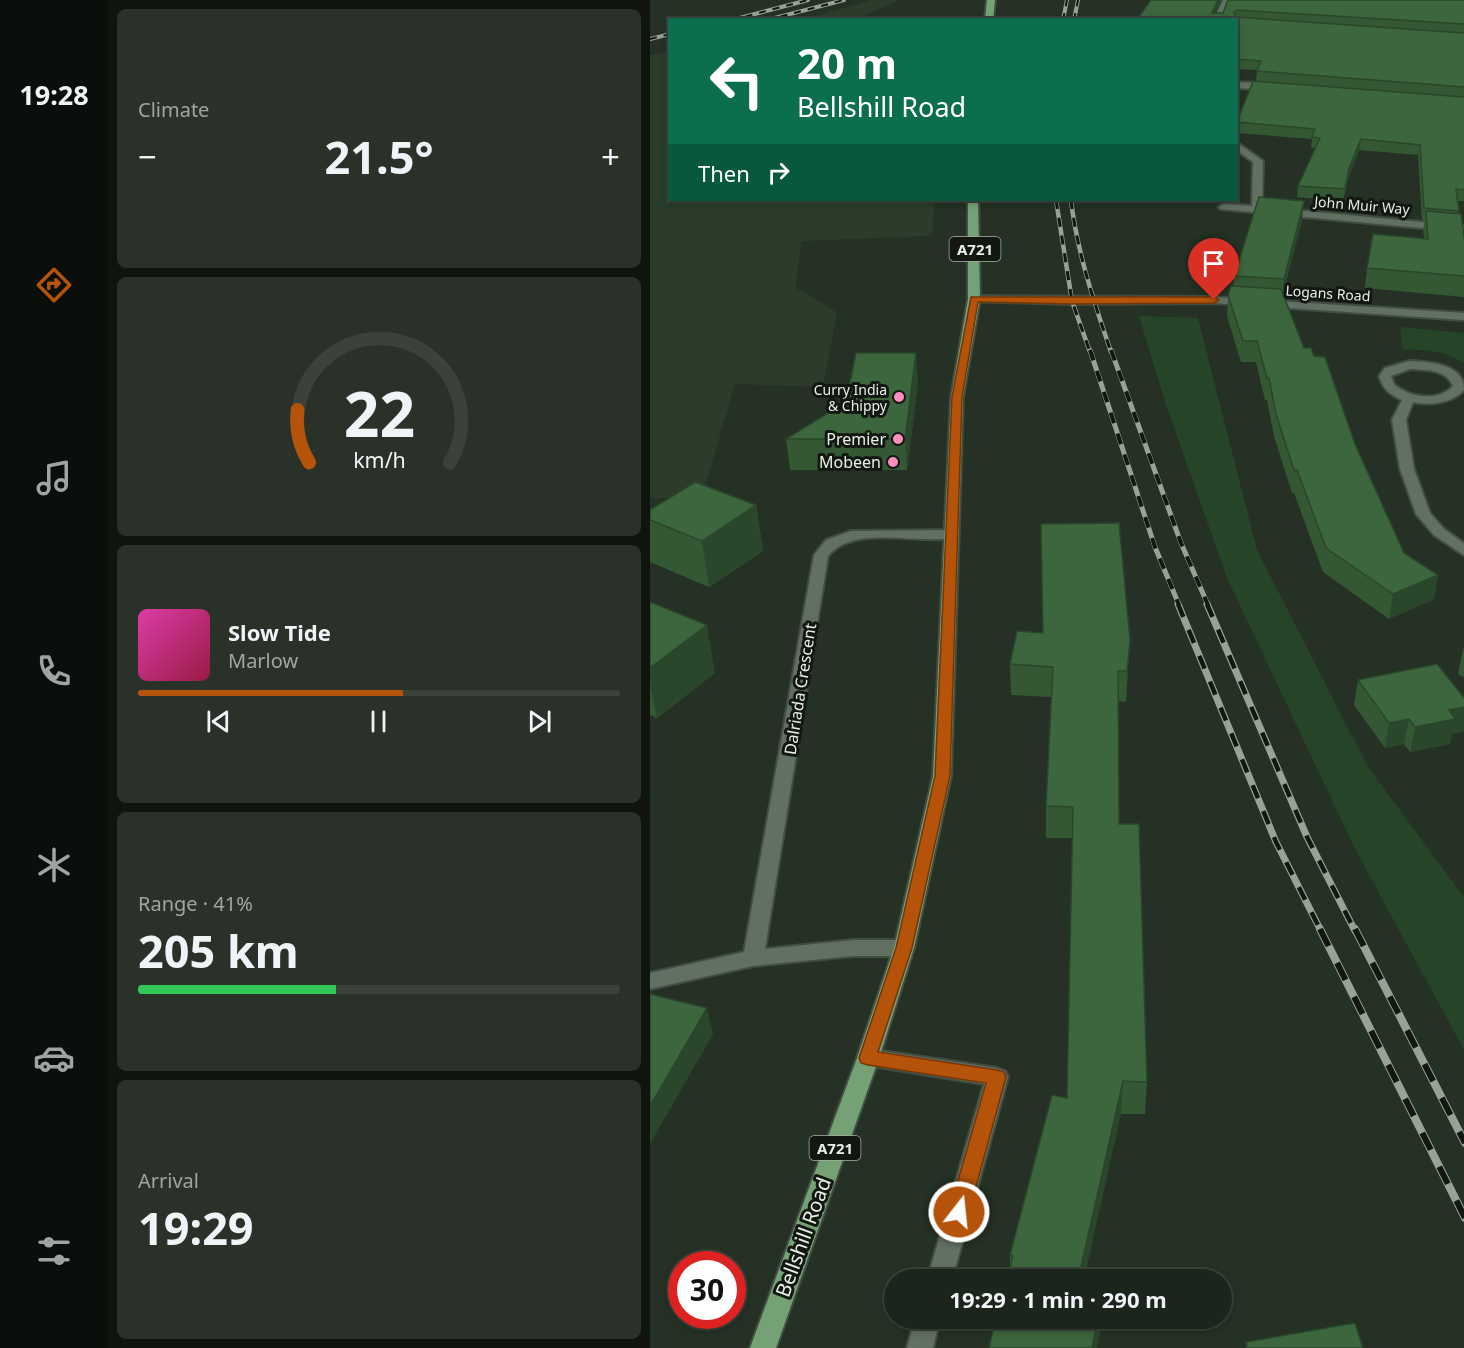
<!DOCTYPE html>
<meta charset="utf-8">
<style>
:root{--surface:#1c251b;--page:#293128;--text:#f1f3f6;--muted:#a0a5a3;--line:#3a423a;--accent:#b45309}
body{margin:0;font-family:"Noto Sans",sans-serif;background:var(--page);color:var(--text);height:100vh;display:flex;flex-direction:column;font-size:22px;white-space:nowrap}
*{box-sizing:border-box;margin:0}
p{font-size:20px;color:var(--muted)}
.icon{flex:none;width:33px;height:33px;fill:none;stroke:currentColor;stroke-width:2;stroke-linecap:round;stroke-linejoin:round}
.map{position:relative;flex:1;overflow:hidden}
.sheet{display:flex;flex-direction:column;gap:9px;padding:9px;background:#0f140f;width:542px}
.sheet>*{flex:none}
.banner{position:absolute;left:18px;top:18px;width:570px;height:183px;border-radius:0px;box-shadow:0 3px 9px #0003,0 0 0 2px var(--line);background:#0b6e4f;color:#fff;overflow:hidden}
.speed{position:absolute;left:18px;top:1251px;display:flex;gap:12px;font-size:30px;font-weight:700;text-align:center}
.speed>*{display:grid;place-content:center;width:78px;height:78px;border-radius:50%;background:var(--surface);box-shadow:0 3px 9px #0003,0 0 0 2px var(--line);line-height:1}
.speed .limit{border:9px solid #d22;background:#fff;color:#111}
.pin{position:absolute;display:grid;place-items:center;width:51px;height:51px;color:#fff;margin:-62px -26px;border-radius:50% 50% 50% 0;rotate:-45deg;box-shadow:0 0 6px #0007}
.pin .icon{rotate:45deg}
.me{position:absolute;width:66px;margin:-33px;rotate:16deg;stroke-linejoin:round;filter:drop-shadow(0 0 4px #0008)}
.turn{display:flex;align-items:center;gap:21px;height:126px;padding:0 30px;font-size:27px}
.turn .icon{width:78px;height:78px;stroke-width:2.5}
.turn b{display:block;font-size:42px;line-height:51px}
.then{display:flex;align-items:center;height:57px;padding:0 30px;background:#0003;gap:12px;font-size:22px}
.big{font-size:45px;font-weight:700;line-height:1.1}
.sheet .card{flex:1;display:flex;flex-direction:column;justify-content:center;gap:9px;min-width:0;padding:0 21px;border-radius:9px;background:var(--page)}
.sheet .dial{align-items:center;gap:0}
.dial svg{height:156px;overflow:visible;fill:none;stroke:var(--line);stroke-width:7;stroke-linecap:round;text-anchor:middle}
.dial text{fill:var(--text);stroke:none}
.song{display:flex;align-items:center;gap:18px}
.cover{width:72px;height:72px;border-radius:9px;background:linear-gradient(135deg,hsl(320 70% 55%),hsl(340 70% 35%))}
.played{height:6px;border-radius:3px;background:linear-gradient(90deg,var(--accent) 55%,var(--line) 55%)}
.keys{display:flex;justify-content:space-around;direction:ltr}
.heat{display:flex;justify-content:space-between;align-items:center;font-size:33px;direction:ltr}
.charge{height:9px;border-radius:4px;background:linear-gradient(90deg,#34c759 41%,var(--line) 0)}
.trip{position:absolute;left:234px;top:1269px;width:348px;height:60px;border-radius:30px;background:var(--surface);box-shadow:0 3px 9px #0003,0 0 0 2px var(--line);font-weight:700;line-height:60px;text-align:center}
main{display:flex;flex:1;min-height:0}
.menu{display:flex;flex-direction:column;width:108px;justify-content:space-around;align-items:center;background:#0b0f0b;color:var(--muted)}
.menu .icon{width:42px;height:42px}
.menu .active{color:var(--accent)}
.menu b{font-size:27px;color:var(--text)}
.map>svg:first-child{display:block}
.built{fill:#2b3c2b}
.green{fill:#264427}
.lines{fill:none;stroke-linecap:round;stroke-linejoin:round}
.minor-casing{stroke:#424d41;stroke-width:4}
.tertiary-casing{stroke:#424d41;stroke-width:4}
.primary-casing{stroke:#424d41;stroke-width:4}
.minor{fill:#627062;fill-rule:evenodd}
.tertiary{fill:#627062;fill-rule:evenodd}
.primary{fill:#75a275;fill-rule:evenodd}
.rail-far4-casing{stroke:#98a297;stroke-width:4}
.rail-far3-casing{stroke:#98a297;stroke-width:4.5}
.rail-far2-casing{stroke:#98a297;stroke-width:5}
.rail-far1-casing{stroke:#98a297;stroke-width:7}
.rail-casing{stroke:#98a297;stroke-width:8}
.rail-far4{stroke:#121711;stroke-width:2;stroke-dasharray:7;stroke-linecap:butt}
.rail-far3{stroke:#121711;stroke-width:3;stroke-dasharray:9;stroke-linecap:butt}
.rail-far2{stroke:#121711;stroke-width:4;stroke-dasharray:11;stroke-linecap:butt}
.rail-far1{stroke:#121711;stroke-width:4.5;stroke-dasharray:14;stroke-linecap:butt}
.rail{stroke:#121711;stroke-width:6;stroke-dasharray:19;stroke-linecap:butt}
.wall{fill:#345834}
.shaded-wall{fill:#2a472b}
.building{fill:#3c663d;stroke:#2a472b;stroke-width:1.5}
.route{fill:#b45309;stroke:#753606;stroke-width:1.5}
.poi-dot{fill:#fe8ebd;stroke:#121711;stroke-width:2}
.labels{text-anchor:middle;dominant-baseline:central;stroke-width:6;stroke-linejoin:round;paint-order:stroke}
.far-street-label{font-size:14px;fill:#e8f0e7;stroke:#121711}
.far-poi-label{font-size:14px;fill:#e8f0e7;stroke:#121711;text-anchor:end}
.shield{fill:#121711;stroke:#a8afa7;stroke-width:1.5}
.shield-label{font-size:15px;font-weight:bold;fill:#e8f0e7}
.poi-label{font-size:16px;fill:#e8f0e7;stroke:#121711;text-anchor:end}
.street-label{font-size:16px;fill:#e8f0e7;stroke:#121711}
.near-street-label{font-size:20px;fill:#e8f0e7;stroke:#121711}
</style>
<main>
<nav class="menu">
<b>19:28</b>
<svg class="icon active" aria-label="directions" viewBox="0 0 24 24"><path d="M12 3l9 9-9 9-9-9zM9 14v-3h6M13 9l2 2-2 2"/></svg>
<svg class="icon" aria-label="music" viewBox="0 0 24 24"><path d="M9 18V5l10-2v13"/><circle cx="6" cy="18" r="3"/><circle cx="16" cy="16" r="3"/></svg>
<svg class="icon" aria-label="phone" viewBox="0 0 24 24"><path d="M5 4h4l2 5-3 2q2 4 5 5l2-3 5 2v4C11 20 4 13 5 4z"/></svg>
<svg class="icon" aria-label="climate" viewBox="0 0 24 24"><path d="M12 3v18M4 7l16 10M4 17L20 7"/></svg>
<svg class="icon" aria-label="car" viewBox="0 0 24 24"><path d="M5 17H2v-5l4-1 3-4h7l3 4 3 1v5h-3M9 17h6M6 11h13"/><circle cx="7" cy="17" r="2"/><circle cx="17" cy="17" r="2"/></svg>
<svg class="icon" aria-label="filters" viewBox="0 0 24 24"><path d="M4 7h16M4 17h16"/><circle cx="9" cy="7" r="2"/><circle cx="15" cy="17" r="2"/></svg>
</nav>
<section class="sheet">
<div class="card"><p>Climate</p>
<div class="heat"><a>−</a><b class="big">21.5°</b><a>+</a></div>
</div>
<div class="card dial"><svg viewBox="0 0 100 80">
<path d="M14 69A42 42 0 1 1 86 69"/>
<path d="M14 69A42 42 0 0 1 8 42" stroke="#b45309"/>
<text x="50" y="56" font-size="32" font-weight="700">22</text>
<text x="50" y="72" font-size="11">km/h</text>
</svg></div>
<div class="card">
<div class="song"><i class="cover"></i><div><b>Slow Tide</b><p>Marlow</p></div></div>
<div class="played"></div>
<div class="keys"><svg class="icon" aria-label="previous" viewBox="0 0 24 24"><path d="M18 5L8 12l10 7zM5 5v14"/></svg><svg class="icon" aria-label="pause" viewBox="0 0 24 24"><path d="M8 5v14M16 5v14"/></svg><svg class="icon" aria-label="next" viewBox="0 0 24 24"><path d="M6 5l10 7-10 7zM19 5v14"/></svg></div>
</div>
<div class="card"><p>Range · 41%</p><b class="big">205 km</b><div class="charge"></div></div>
<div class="card"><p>Arrival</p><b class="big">19:29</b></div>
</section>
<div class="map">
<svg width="815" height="1348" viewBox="0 0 815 1348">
<rect width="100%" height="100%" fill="#253124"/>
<g class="built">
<polygon points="221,0 249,0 207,19 156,19"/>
<polygon points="19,51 20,200 285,200 282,236 151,241 146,288 187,312 173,387 85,384 52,497 0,498 0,55"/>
</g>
<g class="green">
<polygon points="489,316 548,318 607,550 718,767 814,897 814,1050 704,847 577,578 516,405"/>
<path d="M750,327L814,333V363C795,351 775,349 753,350Z"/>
</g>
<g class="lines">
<defs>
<g id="minor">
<polygon points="573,0 582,0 576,5 571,20 563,20"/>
<polygon points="586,82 621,84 625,87 621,90 586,88"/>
<polygon points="586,142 613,161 612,207 815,226 815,232 570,209 569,207 574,204 602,206 603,162 586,150"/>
<path d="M759,361C778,362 815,363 814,390C802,403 781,406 763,402L756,420L764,469L780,513L794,529L815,544V556L784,535L766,514L750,469L742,420L752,400C739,394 733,389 729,376L735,368ZM760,369C776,370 796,369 803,386C788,402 759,398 744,384L741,376Z"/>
<path d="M302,530L307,531L309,534L307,537C269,546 205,523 178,556L115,949L203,940H254L261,943L264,948L261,953L254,956H203L103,966L0,989V973L94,952L164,555L176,540L201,531Z"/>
<polygon points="218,1049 347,1068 355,1071 358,1077 302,1280 277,1280 334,1084 210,1064 207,1058 210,1052"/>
<polygon points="265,1318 290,1318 283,1348 257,1348"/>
</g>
<polygon id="tertiary" points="324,296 564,297 815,313 815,320 564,303 422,304 320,301 318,299"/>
<g id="primary">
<polygon points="337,0 345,0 343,20 335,20"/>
<polygon points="318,200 328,200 330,299 313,397 301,776 264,948 229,1058 126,1348 100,1348 207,1058 244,948 283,776 301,397 318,299"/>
</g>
</defs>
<use href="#minor" class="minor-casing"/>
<use href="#tertiary" class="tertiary-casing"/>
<use href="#primary" class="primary-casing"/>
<use href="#minor" class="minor"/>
<use href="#tertiary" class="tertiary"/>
<use href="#primary" class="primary"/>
<defs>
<g id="rail-far4">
<polyline points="82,20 158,0"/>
<polyline points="117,20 194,0"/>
<polyline points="413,20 417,0"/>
<polyline points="424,20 428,0"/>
<polyline points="0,39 20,34"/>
</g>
<g id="rail-far3">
<polyline points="406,200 422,301 440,352"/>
<path d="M421,200C427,252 444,302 461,352"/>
</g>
<g id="rail-far2">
<polyline points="440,350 505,547 529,605"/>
<polyline points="461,350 531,543 558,605"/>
</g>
<g id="rail-far1">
<polyline points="528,604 626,842 671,931"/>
<polyline points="557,604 657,837 705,931"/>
</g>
<g id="rail">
<polyline points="670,929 815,1218"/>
<polyline points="705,929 815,1143"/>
</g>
</defs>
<use href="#rail-far4" class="rail-far4-casing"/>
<use href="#rail-far3" class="rail-far3-casing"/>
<use href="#rail-far2" class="rail-far2-casing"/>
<use href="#rail-far1" class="rail-far1-casing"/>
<use href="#rail" class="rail-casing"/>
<use href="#rail-far4" class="rail-far4"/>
<use href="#rail-far3" class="rail-far3"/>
<use href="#rail-far2" class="rail-far2"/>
<use href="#rail-far1" class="rail-far1"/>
<use href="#rail" class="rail"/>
</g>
<g class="wall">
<polygon points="501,0 572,0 566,13 573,13 578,0 815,0 815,201 807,201 808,214 815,244 815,297 715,288 717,268 774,238 773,230 775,220 772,220 768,155 709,150 698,179 693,201 647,197 648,186 665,148 661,148 662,139 586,133 587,122 606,81 607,70 586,69 586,20 488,20 488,18"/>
<polygon points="652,220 633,294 654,348 664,356 754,553 788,575 784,599 739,619 673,572 644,493 642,493 624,436 617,400 615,400 606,362 591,362 577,316 578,295 583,286 584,276"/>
<polygon points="268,382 257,470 140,470 136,439"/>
<polygon points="106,505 113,551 59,587 0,562 0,510"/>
<polygon points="0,602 65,673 7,718 0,715"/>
<polygon points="815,648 815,678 808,674 813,649"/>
<polygon points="360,664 478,671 476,702 468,701 469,824 497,1082 495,1114 471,1114 360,1266 360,1255 417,1098 423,838 396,838 396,806 401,697 361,695"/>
<polygon points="708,680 815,699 815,731 802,734 800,744 760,752 754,744 735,748 704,705"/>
</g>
<g class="shaded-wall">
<polygon points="568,0 572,0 563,20 562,13"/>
<polygon points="711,139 709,150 698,179 693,201 699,168"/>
<polygon points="654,201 652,220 632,299 634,279"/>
<polygon points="266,353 268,382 257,470 255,439"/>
<polygon points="106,505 113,551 59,587 52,541"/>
<polygon points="788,575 784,599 739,619 743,594"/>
<polygon points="57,625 65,673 7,718 0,684 0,668"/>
<polygon points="480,640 476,702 477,671"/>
<polygon points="815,707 815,731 802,734 800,744 760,752 765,727 799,710"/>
<polygon points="759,719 754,744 735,748 739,723"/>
<polygon points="57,1008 63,1034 0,1144 0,1106"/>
<polygon points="473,1081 471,1114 434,1280 428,1280"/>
<polygon points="448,1318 451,1318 450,1335 447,1348 442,1348"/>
</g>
<g class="building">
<polygon points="501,0 568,0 562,13 573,13 578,0 815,0 815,24 587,10 584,12 585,17 815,33 815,87 607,71 611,61 586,59 586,20 490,20 491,18 488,18"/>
<polygon points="603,81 815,97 815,190 806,189 809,211 774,208 770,145 711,139 699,168 695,189 648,186 670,138 662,137 665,129 587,122"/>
<polygon points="609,197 654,201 634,279 584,276"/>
<polygon points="776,211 811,214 815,244 815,276 717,268 723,234 778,239"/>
<polygon points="581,286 631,289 654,348 661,348 664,356 675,357 705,444 754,553 788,575 743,594 676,548 647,470 644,470 626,414 619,378 617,378 607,341 593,341 578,295"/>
<polygon points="206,353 266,353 255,439 136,439 196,402"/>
<polygon points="45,482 106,505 52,541 0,520 0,510"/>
<polygon points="469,523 480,640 477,671 468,671 469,824 489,824 497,1082 473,1081 428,1280 357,1280 363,1256 360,1255 402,1095 417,1098 423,807 396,806 403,667 360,664 367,631 393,633 391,524"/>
<polygon points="0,602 57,625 0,668"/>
<polygon points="787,664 815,699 815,707 799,710 805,719 765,727 759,719 739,723 708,680"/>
<polygon points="0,994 57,1008 0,1106"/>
<polygon points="346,1318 448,1318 442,1348 339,1348"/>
<polygon points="705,1323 713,1348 597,1348 596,1342"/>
</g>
<polygon class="route" points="321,297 564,297 569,300 564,303 422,304 328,302 312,397 300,776 262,948 228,1052 347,1070 354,1072 356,1077 319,1212 316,1218 309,1221 302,1218 299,1212 336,1083 218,1065 211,1063 209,1058 246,948 285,776 302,397"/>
<g class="poi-dot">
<circle cx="249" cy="397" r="6"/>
<circle cx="248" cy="439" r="6"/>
<circle cx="243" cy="462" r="6"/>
</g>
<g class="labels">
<g class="far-street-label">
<text transform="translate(712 205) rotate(5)">John Muir Way</text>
<text transform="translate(678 293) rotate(4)">Logans Road</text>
</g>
<g class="far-poi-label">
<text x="237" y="389">Curry India<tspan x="237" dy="16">&amp; Chippy</tspan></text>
</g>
<g class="shield">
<rect x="299.5" y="237" width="51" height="24" rx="4.5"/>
<rect x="159.5" y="1136" width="51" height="24" rx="4.5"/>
</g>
<g class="shield-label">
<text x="325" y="249">A721</text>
<text x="185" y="1148">A721</text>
</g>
<g class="poi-label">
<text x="236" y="439">Premier</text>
<text x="231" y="462">Mobeen</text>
</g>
<g class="street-label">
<text transform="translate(150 689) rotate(-81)">Dalriada Crescent</text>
</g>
<g class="near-street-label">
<text transform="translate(153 1237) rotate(-70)">Bellshill Road</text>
</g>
</g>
</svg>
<div class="speed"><div class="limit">30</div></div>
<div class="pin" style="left:564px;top:300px;background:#d93025"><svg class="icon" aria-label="arrive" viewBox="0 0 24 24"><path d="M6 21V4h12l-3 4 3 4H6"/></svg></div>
<svg class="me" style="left:309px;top:1212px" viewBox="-20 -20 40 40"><circle r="17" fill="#b45309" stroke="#fff" stroke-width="3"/><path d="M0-11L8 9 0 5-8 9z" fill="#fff"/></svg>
<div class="trip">19:29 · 1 min · 290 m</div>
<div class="banner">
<div class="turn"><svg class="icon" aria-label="left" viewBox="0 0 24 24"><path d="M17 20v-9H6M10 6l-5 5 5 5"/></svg><div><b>20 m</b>Bellshill Road</div></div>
<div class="then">Then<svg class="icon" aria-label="right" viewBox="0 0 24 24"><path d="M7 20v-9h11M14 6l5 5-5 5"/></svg></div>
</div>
</div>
</main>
